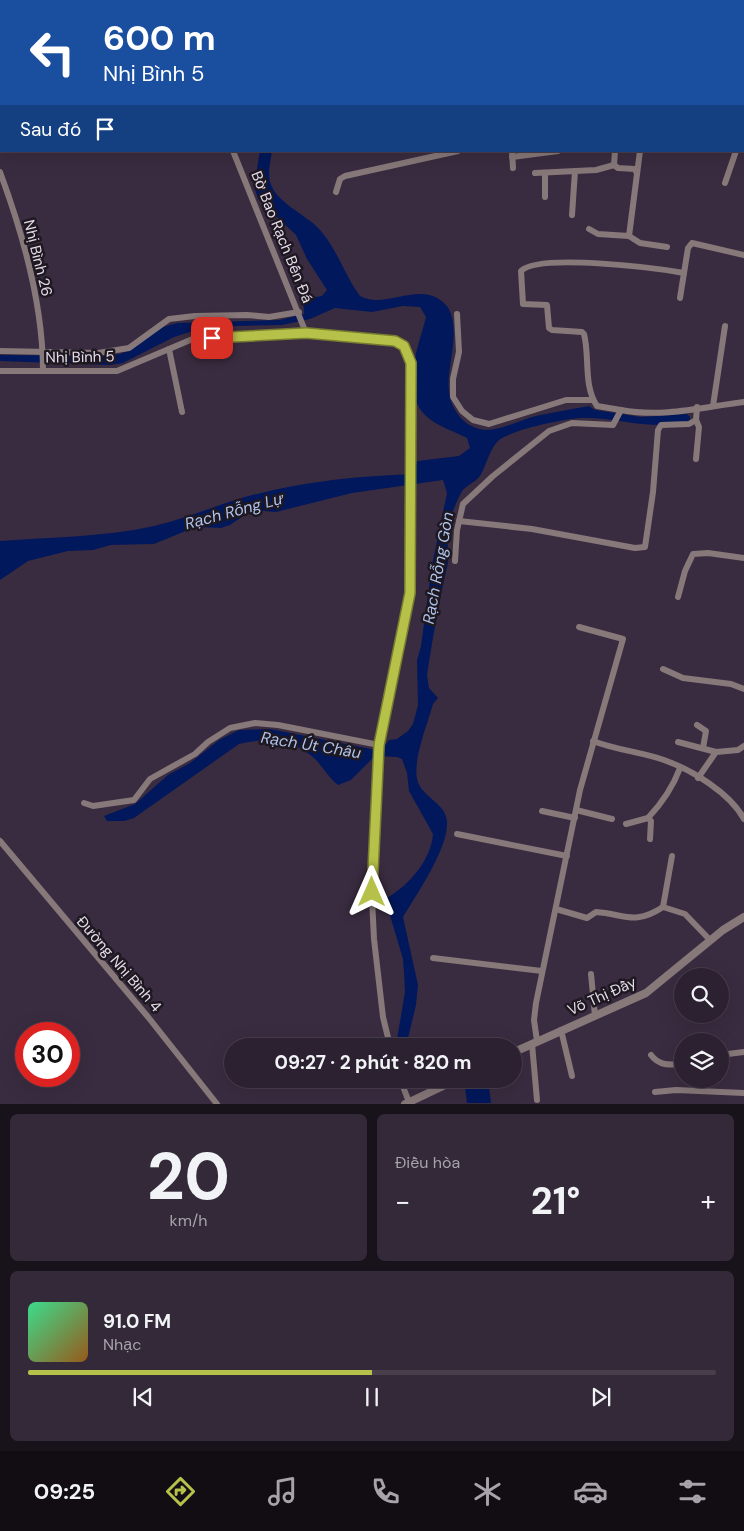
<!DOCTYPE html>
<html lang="vi">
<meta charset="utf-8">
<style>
:root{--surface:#2c2130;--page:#342938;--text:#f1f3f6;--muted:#a6a3ab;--line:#483e4c;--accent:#b6c149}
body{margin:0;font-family:"DM Sans",sans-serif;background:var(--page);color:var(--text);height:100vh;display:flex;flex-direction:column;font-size:19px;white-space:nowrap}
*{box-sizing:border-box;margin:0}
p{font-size:16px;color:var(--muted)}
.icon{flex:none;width:28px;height:28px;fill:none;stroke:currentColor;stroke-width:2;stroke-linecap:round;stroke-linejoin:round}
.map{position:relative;height:1104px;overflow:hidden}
.details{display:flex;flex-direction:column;gap:10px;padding:10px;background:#18121a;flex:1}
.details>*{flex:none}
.banner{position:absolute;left:0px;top:0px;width:745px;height:152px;box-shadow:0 5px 20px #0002,0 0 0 1px var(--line);background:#1a4fa0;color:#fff;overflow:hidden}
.controls{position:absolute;left:674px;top:968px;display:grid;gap:10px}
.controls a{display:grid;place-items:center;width:55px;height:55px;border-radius:50%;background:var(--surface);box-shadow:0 5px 20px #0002,0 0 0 1px var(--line);font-size:25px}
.speed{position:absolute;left:15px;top:1022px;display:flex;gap:10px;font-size:25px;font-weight:700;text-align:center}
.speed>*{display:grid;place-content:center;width:65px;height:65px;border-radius:50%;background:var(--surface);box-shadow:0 5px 20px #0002,0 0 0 1px var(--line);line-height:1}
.speed .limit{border:8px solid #d22;background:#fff;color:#111}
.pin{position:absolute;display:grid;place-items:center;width:42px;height:42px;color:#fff;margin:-21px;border-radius:10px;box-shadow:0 2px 8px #0006}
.me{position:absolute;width:55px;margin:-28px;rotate:0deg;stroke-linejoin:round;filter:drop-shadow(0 0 4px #0008)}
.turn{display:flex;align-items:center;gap:18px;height:105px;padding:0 20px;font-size:22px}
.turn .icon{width:65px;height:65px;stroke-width:2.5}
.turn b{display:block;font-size:35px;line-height:42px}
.then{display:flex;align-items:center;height:48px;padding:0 20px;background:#0003;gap:10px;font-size:19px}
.big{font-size:38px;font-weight:700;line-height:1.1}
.details .widget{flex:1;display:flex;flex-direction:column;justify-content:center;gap:8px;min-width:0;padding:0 18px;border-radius:8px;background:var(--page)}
.details .dial{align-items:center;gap:0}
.dial b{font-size:65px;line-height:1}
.song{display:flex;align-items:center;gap:15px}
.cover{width:60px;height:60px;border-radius:8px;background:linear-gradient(135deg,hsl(150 70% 55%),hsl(30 70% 35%))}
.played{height:5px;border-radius:2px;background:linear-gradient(90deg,var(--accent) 50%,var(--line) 50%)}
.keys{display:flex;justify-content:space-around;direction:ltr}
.heat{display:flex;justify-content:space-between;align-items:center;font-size:28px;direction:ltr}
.details .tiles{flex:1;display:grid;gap:10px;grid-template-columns:1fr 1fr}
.widget:last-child{grid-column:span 2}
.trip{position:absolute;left:224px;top:1038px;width:298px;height:50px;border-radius:25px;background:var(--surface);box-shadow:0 5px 20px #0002,0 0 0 1px var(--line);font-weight:700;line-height:50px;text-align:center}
.dock{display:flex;height:80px;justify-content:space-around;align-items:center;background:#120d13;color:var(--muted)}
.dock .icon{width:35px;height:35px}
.dock .selected{color:var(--accent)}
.dock b{font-size:22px;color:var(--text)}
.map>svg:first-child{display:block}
.water{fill:#02185c}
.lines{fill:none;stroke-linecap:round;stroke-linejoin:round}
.minor{stroke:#877879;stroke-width:6}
.tertiary{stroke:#877879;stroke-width:8}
.route-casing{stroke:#767d2f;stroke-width:12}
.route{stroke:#b6c149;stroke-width:9}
.labels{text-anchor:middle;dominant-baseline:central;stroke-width:5;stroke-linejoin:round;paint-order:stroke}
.street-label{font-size:15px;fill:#e5dce9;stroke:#1e1821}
.water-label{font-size:16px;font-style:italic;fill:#afc4ed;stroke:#1e1821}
</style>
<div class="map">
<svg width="744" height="1104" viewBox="0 0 744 1104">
<rect width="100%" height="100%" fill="#3a2c40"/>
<g class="water">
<path d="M260,151H272C270,165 266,176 273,189C280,202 302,214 314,224C336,244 343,273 360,296C385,310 420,280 444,303C450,308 452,316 453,323C458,359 434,392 464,421C469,426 478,429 485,430C503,430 519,420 536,416C554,412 572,409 589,406L595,410L641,417L687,414L690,417V420C661,433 615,417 584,418C567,418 508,430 497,442C489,451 486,466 480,476C475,483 464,486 461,493C454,507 448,521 448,537C447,545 449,555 448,563C439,600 433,637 427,675L429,688L438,698L433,704C428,723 411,764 418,782C423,798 448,804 447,824C447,850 417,894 403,917L418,985L416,1005L408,1038L414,1046L396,1045L405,992L404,974L403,959L389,912L387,898C409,885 431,860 433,834L409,791L407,773L402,759L397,757L375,756L351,780L338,785C330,779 324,769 317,761C295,738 268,737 239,744L134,818L124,821H107L104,816L135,804L168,775L190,763L219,740L239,730L270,729L376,750L382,749L389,740L397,739L408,731L413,724L418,705L417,660L421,646L432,565L447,493L443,480L352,493L276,512L252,510L230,525L221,528L199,527L188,530L154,544L111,545L93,550L68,551L28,561L0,580V541C51,537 104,537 154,526C185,519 214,506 245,497C300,482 356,476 413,474L417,461L459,456L470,448L467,438C453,431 437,426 426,416C399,390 419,346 426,317L420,307L403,306L372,312L335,308L310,319L282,325L237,326L190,332L174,337L123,363L110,365L0,361V355L102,356L120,354L130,350L163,327L177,323L280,320L304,314L303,299L322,296L327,290L307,259L296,235L258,199L254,186Z"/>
<polygon points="464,1079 488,1079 491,1103 467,1103"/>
</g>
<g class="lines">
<g class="minor">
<polyline points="213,0 213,1"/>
<polyline points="622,0 627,1"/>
<polyline points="51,1 55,0"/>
<polyline points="517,1 517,0"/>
<polyline points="646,1 646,0"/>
<polyline points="720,1 721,0"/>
<polyline points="0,17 1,17"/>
<polyline points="233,151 306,333"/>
<polyline points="512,151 513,168"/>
<polyline points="512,157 558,151"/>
<path d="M0,172C23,234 43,304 43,371"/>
<polyline points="535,173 596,170 614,165"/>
<polyline points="637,174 640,151"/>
<polyline points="725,183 736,151"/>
<polyline points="336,192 340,179 345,176 458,151"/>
<polyline points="545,197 545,173"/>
<polyline points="572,215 575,171"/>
<polyline points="589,229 598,234 629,236 637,174 635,169 618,168 614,165 615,151"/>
<polyline points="629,236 640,243 667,247"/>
<polyline points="680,298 688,248 692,243 744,255"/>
<polyline points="457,314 459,352 453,379 453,397 462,411 473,420 489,424 566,400 593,400"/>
<polyline points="169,349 182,412"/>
<polyline points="0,351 98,353 129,348 169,319 195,316 247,315 269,317 299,312"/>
<polyline points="0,371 117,371 195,338 306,333 395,341 406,348 411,363 411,403 410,593 379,745 371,878 374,939 383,1017 390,1046"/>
<polyline points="713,406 725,326"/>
<path d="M621,410L597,406C583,385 590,357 584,334L582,332L552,330L549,328L547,305L523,304L521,271C538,253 656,268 684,273"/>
<polyline points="696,420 699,427 696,459"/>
<polyline points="459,521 532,529 635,548 645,547 653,492 658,430 661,425 689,424 696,420 697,407"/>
<path d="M455,561L457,530L463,504L493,476L549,431L572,423L613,425L621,410C663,418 703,407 744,402"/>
<polyline points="678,597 685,571 693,554 708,553 744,558"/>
<polyline points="663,669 683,678 731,684 744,689"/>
<polyline points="697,725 706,731 703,748"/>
<path d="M593,741C616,750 641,752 664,760C692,770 730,793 744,819"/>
<polyline points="678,742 716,752"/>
<polyline points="698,778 716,752 738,750 744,746"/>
<polyline points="84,803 93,806 134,800 150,779 195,754 208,742 230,728 255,723 278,725 379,745"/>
<polyline points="576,810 612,819"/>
<polyline points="542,811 575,818"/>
<polyline points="626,824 648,818"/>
<polyline points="457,834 567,856"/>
<path d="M650,839L651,821L648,818C662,803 673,787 680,768"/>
<polyline points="0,841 148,1017 217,1104"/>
<polyline points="672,856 663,907 685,914 710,940"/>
<path d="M556,909L587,918L596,912C625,914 634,926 663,907"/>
<polyline points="433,958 542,971"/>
<polyline points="591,974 595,1016"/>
<polyline points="561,1030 572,1076"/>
<polyline points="537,1041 534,1020 536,1003 580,790 623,639 579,627"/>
<polyline points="532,1044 537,1100"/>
<path d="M651,1055C659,1066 670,1065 682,1064"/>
<polyline points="720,1055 744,1052"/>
<polyline points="400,1079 409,1102"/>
<polyline points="655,1092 676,1090 744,1093"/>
</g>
<g class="tertiary">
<polyline points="422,0 425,1"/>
<polyline points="744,142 744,143"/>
<polyline points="512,1053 646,993 723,930 744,917"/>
<polyline points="405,1104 458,1079"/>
</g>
</g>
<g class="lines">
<defs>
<polyline id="route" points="212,338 306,333 395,341 404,346 411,363 410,593 379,745 372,892"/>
</defs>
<use href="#route" class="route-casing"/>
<use href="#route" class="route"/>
</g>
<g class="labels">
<g class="street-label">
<text transform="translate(282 237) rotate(68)">Bờ Bao Rạch Bến Đá</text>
<text transform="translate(38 258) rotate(76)">Nhị Bình 26</text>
<text transform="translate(80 357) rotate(-1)">Nhị Bình 5</text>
<text transform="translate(119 964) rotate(49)">Đường Nhị Bình 4</text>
<text transform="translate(602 996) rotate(-24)">Võ Thị Đầy</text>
</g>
<g class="water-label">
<text transform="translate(234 511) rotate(-15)">Rạch Rỗng Lự</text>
<text transform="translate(438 568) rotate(-80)">Rạch Rỗng Gòn</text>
<text transform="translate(311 745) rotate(9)">Rạch Út Châu</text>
</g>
</g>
</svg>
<div class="controls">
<a><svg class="icon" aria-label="search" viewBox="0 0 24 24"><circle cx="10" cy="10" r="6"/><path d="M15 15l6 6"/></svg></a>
<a><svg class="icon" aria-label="layers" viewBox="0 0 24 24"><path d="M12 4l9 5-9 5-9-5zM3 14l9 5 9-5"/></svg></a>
</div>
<div class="speed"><div class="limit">30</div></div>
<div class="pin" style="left:212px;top:338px;background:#d93025"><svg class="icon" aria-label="arrive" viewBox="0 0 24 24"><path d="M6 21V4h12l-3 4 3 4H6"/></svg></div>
<svg class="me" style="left:372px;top:892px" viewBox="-20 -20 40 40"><path d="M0-17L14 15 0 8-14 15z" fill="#b6c149" stroke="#fff" stroke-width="4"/></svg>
<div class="trip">09:27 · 2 phút · 820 m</div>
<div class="banner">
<div class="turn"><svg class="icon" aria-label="left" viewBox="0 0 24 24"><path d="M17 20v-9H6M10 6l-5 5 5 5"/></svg><div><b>600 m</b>Nhị Bình 5</div></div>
<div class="then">Sau đó<svg class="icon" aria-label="arrive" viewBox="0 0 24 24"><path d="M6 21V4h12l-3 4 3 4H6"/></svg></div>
</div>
</div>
<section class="details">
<div class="tiles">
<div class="widget dial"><b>20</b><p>km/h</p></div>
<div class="widget"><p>Điều hòa</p>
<div class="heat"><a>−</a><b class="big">21°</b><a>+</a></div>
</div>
<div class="widget">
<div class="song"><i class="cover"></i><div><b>91.0 FM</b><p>Nhạc</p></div></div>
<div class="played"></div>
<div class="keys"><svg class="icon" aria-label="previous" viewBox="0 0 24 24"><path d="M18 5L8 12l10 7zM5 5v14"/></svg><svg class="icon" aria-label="pause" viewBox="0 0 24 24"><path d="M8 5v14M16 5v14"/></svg><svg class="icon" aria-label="next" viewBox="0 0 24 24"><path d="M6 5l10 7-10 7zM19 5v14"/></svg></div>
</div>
</div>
</section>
<nav class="dock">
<b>09:25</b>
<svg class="icon selected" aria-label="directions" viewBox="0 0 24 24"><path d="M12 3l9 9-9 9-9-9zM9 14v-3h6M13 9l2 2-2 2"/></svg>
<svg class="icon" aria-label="music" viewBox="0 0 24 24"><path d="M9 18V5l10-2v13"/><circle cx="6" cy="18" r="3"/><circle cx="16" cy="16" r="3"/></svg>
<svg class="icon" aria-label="phone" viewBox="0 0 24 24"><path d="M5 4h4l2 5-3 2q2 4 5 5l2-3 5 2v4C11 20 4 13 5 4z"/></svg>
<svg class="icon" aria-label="climate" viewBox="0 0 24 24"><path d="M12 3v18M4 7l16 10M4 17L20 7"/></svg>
<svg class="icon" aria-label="car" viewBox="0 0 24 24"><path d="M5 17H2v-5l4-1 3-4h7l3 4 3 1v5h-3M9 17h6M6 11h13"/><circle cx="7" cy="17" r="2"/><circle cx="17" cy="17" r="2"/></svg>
<svg class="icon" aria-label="filters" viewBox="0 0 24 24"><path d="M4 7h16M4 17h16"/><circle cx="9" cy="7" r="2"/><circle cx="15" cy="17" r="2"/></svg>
</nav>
